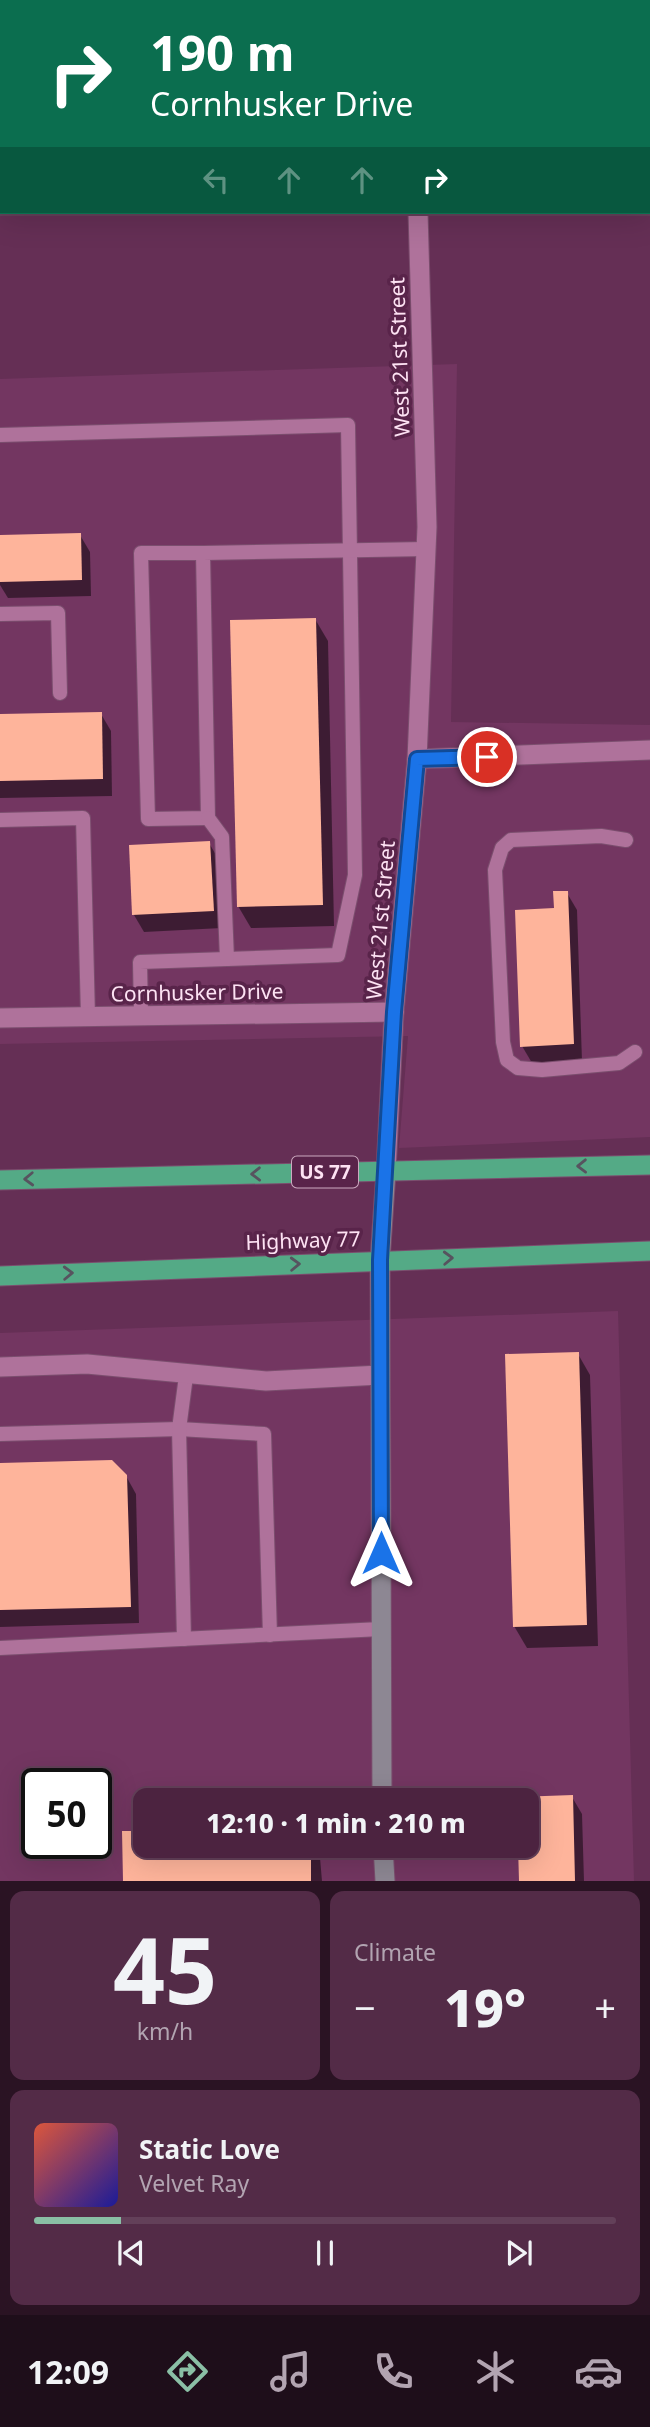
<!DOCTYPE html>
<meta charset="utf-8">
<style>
:root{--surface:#4c2340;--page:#532b47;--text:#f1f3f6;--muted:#b2a4b1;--line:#634059;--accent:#8abfa5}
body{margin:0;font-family:"Noto Sans",sans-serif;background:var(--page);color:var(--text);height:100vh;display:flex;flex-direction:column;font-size:26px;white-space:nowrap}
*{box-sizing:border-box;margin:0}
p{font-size:23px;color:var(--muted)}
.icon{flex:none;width:38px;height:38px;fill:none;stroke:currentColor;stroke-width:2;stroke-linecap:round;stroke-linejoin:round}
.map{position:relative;height:1881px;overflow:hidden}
.drawer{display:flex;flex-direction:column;gap:10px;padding:10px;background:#2a1323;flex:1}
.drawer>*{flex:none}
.hud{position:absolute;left:0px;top:0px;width:651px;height:214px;box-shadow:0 7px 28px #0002,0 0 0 2px var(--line);background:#0b6e4f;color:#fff;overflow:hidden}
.speed{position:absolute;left:21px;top:1768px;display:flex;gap:14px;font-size:35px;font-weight:700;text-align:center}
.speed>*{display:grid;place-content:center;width:91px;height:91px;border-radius:50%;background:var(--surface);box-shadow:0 7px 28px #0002,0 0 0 2px var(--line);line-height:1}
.speed .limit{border:4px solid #111;border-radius:10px;background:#fff;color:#111}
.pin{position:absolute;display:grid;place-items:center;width:60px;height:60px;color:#fff;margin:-30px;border:4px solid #fff;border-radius:50%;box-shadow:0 2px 7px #0007}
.me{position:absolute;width:77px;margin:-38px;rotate:0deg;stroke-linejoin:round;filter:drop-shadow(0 0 5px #0008)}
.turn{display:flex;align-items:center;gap:24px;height:147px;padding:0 35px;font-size:32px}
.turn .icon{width:91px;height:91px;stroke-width:2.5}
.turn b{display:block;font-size:49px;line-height:60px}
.lanes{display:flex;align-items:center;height:66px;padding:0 35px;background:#0003;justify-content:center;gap:35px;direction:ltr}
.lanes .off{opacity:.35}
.big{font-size:52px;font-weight:800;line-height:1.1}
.drawer .tile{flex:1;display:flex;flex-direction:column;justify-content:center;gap:10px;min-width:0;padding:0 24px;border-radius:14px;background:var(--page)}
.drawer .dial{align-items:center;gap:0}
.dial b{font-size:91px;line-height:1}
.song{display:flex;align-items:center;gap:21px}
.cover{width:84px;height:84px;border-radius:10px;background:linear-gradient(135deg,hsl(10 70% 55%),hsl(240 70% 35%))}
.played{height:7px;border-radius:4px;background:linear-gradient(90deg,var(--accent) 15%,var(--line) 15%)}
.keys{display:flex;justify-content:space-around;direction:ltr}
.heat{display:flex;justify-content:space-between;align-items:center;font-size:38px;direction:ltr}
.drawer .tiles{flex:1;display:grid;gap:10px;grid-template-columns:1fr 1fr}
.tile:last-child{grid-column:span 2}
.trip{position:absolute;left:133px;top:1788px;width:406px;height:70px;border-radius:14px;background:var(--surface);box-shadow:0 7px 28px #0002,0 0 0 2px var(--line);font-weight:800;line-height:70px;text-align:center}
.menu{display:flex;height:112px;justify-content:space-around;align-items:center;background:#1e0e1a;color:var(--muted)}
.menu .icon{width:49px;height:49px}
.menu .current{color:var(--accent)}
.menu b{font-size:32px;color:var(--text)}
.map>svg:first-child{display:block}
.built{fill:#733661;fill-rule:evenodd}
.shadow{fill:#0007}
.building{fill:#feb49b}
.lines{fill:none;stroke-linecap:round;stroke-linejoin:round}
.service-casing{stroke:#7b4e6e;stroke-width:16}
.minor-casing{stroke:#7b4e6e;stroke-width:21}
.secondary-casing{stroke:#7b4e6e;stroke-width:21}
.trunk-casing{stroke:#7b4e6e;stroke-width:21}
.service{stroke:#af729b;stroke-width:14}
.minor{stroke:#af729b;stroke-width:19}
.secondary{stroke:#8d8793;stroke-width:19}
.trunk{stroke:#54aa86;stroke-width:19}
.oneway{stroke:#57535f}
.route-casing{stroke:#114b97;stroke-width:18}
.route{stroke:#1a73e8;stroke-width:12}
.labels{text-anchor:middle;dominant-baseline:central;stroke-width:7;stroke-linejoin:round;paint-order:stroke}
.shield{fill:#59244a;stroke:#cca9c0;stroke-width:2}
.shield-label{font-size:19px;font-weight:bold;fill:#fde2f3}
.street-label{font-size:21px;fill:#fde2f3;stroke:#59244a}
</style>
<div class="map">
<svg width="650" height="1881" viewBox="0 0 650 1881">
<rect width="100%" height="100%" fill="#652f55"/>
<g class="built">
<polygon points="457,364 451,722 650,725 650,1137 399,1148 408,1036 0,1044 0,379"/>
<path d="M618,1311L634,1881H0V1333ZM37,1783H96V1843H37ZM145,1801H527V1846H145Z"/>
</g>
<g class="shadow">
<polygon points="80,535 90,552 91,596 8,598 0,585 0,537"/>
<polygon points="315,619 328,641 334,926 251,928 238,906"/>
<polygon points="101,714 111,731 112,796 0,798 0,715"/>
<polygon points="209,843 219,860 222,928 144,932 134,915"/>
<polygon points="567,893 577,910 582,1061 532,1063 522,1046 555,910"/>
<polygon points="578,1354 590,1375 598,1646 527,1648 514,1626"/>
<polygon points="0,1465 126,1476 136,1494 139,1623 0,1627"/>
<polygon points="572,1797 582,1814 584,1881 521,1881 527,1846 527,1801"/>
<polygon points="124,1833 145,1833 145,1846 319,1846 322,1881 125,1881"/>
</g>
<g class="building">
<polygon points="81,533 82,580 0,582 0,535"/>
<polygon points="316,618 323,905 237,907 230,620"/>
<polygon points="102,712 103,779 0,781 0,714"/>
<polygon points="210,841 214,911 132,915 129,845"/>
<polygon points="553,891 568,891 574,1044 520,1047 515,910 554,908"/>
<polygon points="579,1352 587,1625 513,1627 505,1354"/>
<polygon points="112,1460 127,1475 131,1607 0,1610 0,1463"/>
<polygon points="573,1795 575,1881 519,1881 518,1846 527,1846 527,1801 517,1801 517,1797"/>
<polygon points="122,1831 145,1831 145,1846 311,1846 311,1881 123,1881"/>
</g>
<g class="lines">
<defs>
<g id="service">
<polyline points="0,435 348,425 355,875 338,955 140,962 141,1015"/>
<polyline points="203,553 141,553 148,819 208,818 203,553 426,549"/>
<polyline points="0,614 58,613 60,693"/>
<polyline points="208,818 222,837 227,959"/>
<polyline points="0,820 83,818 88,1017"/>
<polyline points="626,840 601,836 511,840 502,848 495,870 503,1042 507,1060 518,1068 542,1070 619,1063 635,1052"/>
<polyline points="0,1434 179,1429 264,1434 270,1635"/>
<polyline points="184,1639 179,1429 186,1376"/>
<polyline points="0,1648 381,1629"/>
</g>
<g id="minor">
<polyline points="410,0 410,2"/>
<polyline points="417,759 650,750"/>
<polyline points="0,1018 394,1012"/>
<polyline points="386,1171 394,1012 417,759 427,527 418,212"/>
<polyline points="0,1367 87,1364 266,1381 380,1375"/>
</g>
<g id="secondary">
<polyline points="382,1801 380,1260 386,1171"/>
<polyline points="383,1846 385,1881"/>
</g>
<g id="trunk">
<polyline points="0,1180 650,1165"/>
<polyline points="0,1276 650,1251"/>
</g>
</defs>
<use href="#service" class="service-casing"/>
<use href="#minor" class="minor-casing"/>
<use href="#secondary" class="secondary-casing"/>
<use href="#trunk" class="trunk-casing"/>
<use href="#service" class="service"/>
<use href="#minor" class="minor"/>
<use href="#secondary" class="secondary"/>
<use href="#trunk" class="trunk"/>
</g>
<defs><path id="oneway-chevron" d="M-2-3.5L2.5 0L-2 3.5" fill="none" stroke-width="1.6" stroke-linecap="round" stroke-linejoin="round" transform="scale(1.75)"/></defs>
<g class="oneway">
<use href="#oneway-chevron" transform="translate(582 1166) rotate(179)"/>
<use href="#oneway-chevron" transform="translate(256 1174) rotate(179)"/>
<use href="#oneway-chevron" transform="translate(29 1179) rotate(178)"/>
<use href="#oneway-chevron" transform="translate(448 1258) rotate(-2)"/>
<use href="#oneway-chevron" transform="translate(295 1264) rotate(-2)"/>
<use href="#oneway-chevron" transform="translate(68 1273) rotate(-2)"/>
</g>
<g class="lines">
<defs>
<polyline id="route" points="381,1553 380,1260 394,1012 417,759 487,757"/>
</defs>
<use href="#route" class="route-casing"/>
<use href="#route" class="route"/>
</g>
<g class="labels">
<rect class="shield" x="292" y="1156.5" width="66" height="31" rx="5"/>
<g class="shield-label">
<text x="325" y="1172">US 77</text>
</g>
<g class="street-label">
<text transform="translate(399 357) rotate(-92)">West 21st Street</text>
<text transform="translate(380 920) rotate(-85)">West 21st Street</text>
<text transform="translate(197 992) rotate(-1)">Cornhusker Drive</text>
<text transform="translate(303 1240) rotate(-2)">Highway 77</text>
</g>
</g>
</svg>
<div class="speed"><div class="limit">50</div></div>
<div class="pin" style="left:487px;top:757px;background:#d93025"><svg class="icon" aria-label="arrive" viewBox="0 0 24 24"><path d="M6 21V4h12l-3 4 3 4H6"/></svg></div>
<svg class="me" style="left:381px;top:1553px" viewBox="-20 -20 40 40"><path d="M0-17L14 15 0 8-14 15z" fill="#1a73e8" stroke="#fff" stroke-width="4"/></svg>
<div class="trip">12:10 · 1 min · 210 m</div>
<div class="hud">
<div class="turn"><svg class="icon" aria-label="right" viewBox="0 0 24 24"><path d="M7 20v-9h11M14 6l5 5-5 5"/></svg><div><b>190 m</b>Cornhusker Drive</div></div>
<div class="lanes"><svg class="icon off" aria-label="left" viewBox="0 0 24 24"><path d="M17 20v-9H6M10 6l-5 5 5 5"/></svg><svg class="icon off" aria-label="ahead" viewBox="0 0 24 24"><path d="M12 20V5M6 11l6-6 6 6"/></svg><svg class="icon off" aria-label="ahead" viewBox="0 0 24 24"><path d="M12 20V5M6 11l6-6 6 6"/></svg><svg class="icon" aria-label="right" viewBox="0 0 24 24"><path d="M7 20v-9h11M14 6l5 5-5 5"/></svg></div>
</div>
</div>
<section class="drawer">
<div class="tiles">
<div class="tile dial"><b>45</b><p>km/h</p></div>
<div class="tile"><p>Climate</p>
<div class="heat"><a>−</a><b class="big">19°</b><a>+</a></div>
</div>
<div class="tile">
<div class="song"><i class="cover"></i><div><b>Static Love</b><p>Velvet Ray</p></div></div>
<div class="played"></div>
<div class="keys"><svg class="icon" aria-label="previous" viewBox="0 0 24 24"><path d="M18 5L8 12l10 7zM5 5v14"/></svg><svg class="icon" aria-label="pause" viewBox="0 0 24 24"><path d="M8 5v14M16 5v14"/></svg><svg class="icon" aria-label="next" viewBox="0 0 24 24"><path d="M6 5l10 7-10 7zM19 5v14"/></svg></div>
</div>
</div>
</section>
<nav class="menu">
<b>12:09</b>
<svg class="icon current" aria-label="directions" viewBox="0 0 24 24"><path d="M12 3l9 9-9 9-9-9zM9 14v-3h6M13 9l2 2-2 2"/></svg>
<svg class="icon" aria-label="music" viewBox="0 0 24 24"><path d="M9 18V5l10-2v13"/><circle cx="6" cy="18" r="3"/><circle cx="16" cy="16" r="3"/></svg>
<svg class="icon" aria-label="phone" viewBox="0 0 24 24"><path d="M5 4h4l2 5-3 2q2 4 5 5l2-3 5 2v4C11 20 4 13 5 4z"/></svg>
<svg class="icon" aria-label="climate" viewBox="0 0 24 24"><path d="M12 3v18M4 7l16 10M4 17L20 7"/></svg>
<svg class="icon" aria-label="car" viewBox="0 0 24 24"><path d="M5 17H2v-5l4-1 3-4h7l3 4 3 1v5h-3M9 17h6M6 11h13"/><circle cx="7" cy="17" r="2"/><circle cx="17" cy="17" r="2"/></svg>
</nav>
